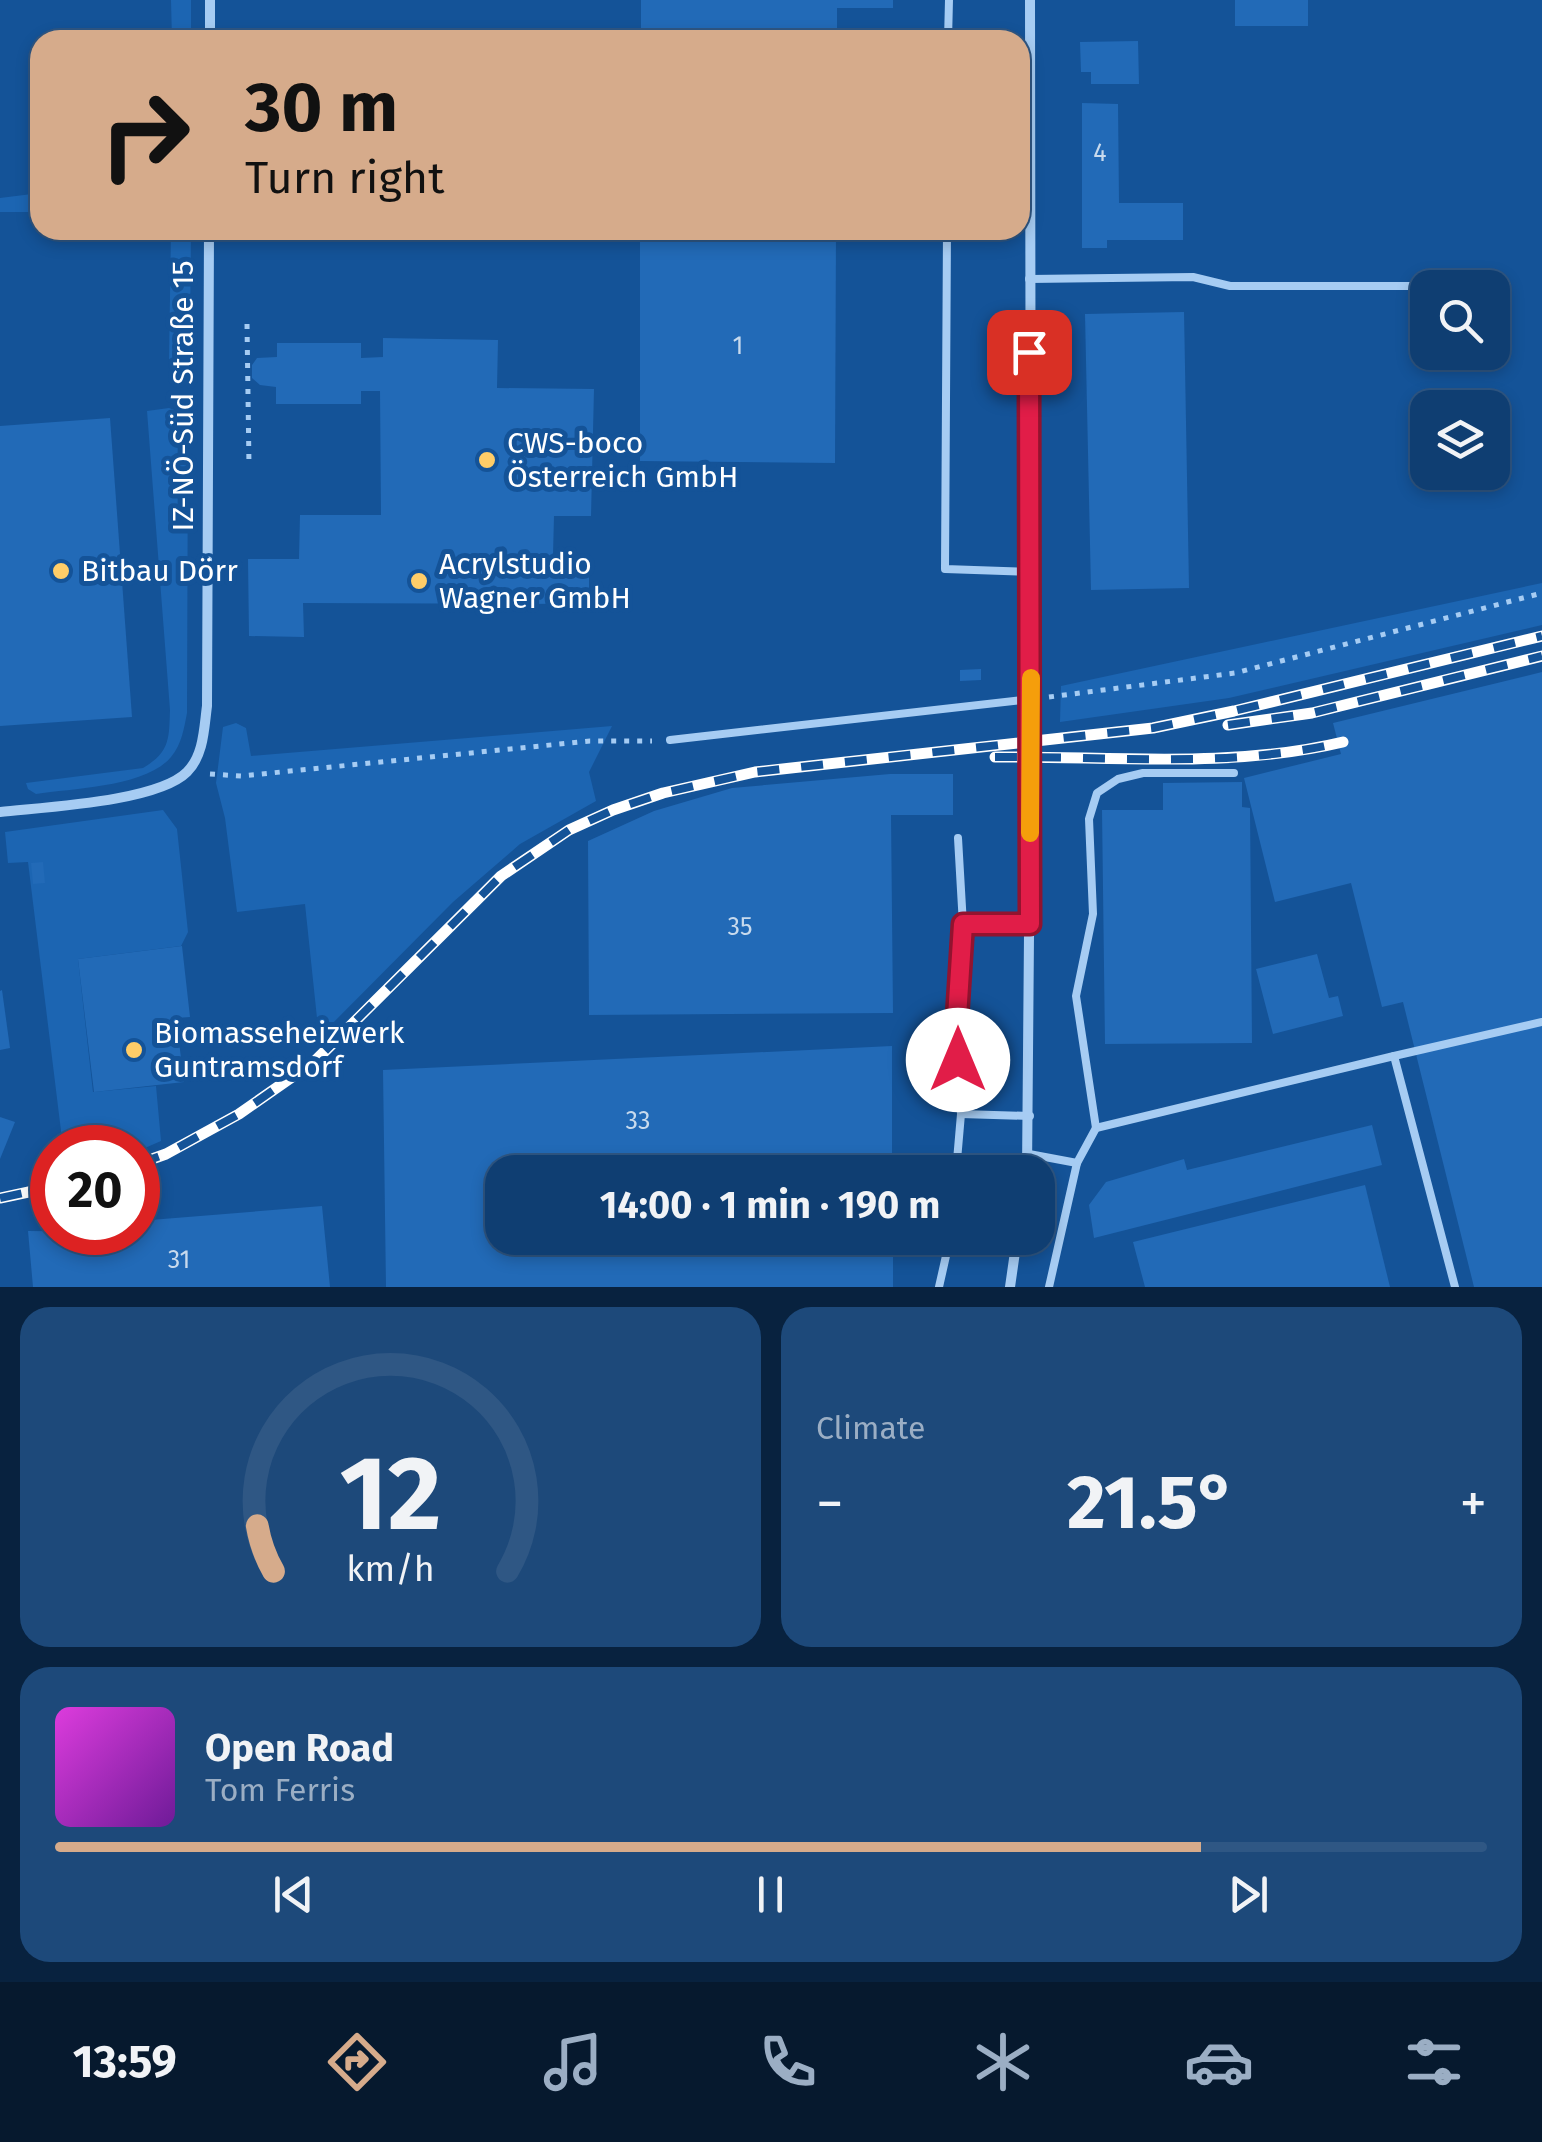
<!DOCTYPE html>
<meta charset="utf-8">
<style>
:root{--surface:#0f3e72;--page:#1d497a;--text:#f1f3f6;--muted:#9baec4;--line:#2f5784;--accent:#d6ab8b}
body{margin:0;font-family:"Fira Sans",sans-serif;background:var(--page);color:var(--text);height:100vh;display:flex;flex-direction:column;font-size:38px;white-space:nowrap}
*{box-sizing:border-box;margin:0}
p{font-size:32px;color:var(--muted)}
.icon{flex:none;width:55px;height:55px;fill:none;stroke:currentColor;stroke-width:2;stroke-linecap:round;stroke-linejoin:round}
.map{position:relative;height:1287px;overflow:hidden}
.side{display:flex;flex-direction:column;gap:20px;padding:20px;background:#08223f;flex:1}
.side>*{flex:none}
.hud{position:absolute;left:30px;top:30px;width:1000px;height:210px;border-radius:30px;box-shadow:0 5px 15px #0003,0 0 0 2px var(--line);background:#d6ab8b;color:#111;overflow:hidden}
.tools{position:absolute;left:1410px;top:270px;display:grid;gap:20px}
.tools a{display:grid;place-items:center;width:100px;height:100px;border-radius:20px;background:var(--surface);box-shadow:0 5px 15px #0003,0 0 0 2px var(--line);font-size:50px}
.speed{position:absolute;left:30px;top:1125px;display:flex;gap:20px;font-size:50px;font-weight:700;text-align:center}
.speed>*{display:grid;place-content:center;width:130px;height:130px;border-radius:50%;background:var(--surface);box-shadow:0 5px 15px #0003,0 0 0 2px var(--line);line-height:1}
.speed .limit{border:15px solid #d22;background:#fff;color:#111}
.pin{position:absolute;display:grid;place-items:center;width:85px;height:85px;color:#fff;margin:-42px;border-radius:20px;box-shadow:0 5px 15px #0006}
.me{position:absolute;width:110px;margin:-55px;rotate:0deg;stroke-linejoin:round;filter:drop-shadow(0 0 8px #0008)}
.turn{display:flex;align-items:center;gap:35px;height:210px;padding:0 50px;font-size:45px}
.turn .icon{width:130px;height:130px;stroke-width:2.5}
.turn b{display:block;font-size:70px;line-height:85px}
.big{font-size:75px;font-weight:700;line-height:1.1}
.side .card{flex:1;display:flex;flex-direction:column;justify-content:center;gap:15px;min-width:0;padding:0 35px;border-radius:30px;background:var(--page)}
.side .dial{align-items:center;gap:0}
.dial svg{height:260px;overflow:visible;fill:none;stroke:var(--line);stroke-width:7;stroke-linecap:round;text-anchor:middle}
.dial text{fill:var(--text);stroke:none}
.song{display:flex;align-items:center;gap:30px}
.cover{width:120px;height:120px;border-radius:15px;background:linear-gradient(135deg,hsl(300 70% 55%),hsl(280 70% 35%))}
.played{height:10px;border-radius:5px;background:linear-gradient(90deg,var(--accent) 80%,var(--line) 80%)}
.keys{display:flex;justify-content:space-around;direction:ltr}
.heat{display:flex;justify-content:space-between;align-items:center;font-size:55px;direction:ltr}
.side .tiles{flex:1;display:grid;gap:20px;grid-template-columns:1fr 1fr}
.card:last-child{grid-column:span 2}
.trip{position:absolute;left:485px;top:1155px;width:570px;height:100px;border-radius:30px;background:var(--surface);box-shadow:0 5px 15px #0003,0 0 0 2px var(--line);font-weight:700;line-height:100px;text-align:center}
.dock{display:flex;height:160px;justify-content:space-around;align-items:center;background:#06192e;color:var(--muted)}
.dock .icon{width:70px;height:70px}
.dock .on{color:var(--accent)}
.dock b{font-size:45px;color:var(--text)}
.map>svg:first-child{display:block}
.green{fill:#1c65b2}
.building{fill:#226ab7}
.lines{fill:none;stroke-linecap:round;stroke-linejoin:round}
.path{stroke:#a6ccf3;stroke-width:5;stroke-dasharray:5 8;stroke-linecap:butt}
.lane{stroke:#a6ccf3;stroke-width:8}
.street{stroke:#a6ccf3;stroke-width:10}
.rail-casing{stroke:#fff;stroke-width:11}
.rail{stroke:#145398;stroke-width:8;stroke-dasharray:22;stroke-linecap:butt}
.route-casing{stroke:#92132f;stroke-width:25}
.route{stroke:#e11d48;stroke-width:18}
.slow{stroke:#f59e0b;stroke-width:18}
.poi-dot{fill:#ffcd68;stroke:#145398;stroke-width:4}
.labels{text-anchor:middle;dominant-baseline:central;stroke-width:10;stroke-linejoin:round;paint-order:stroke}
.number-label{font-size:25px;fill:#c8daed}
.street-label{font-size:30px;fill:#fff;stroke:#145398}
.poi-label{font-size:30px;fill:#fff;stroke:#145398;text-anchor:start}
</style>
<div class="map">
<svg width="1542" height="1287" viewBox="0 0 1542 1287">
<rect width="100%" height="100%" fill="#145398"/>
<g class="green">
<polygon points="171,0 191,0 191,40 172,40"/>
<polygon points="40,193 40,212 0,212 0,198"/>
<polygon points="171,230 191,230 190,335 184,349 169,363"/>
<path d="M169,408L183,413L188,426L187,713C184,728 182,744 171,757C146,787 74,788 36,794L28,789L26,783L143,768C170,752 169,739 170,710L147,411Z"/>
<polygon points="1542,583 1542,625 1229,698 1060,722 1061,686"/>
<polygon points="236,723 246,728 251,756 612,726 589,772 596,801 520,844 453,902 319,1037 305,904 237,912 225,818 216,783 223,727"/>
<polygon points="163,810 177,829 188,932 181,946 78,959 93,1092 156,1086 161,1141 138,1151 138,1148 63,1147 28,862 8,863 5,832"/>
</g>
<g class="building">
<polygon points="641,0 893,0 893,8 837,8 837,40 641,40"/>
<rect x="1235" y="0" width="73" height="26"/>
<polygon points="1138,41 1139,84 1091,84 1091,72 1081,72 1080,42"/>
<polygon points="1082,103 1118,104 1119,203 1183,203 1183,240 1107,240 1107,248 1082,248"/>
<polygon points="640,230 836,230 835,463 640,461"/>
<polygon points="1184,312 1189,588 1091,590 1085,314"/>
<polygon points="383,338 498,340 497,388 594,389 591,516 554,516 553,555 589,555 589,604 303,603 304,637 249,636 248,559 299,559 300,515 381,515 380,391 361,391 361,404 276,404 276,387 260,385 252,378 252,365 257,358 277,357 277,343 361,343 361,358 383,357"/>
<polygon points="110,418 132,717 0,726 0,426"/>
<polygon points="981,669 981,680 960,681 960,670"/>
<polygon points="1542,672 1542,1287 1474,1287 1403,1002 1382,1007 1351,883 1275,902 1244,778 1341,754 1333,723"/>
<polygon points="890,774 953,774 953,815 891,815 893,1013 589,1015 588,841 654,811 732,788"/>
<polygon points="1242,782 1242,807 1250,808 1252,1043 1105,1044 1102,810 1163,810 1163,783"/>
<polygon points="43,862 45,883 33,884 31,863"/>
<polygon points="182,946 190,1017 176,1018 184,1082 94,1092 78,959"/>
<polygon points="1317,954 1329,998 1338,996 1343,1016 1273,1034 1256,969"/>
<polygon points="2,990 10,1048 0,1050 0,991"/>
<polygon points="892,1046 892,1172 502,1172 502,1238 893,1238 893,1287 386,1287 383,1070"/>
<polygon points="0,1117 15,1122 0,1159"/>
<polygon points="1372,1125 1382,1165 1094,1238 1089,1205 1106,1182 1184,1159 1187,1170"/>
<polygon points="1365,1185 1390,1287 1145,1287 1133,1242"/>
<polygon points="322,1206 330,1287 33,1287 28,1231 138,1232 138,1221"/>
</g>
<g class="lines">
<g class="path">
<polyline points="247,324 249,466"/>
<polyline points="1049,697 1235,673 1542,593"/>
<polyline points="210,774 241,776 590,741 652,741"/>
</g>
<g class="lane">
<polyline points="948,40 949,0"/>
<polyline points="947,230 945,569 1029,572"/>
<polyline points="1029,279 1193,277 1230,286 1507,286"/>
<polyline points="670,740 1031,699"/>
<polyline points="963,925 1030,924"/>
<polyline points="1394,1056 1542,1022"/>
<polyline points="961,1114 1030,1116"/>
<polyline points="1096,1128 1076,996 1093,914 1089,819 1097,793 1118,779 1143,773 1234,773"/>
<polyline points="1029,1154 1077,1163"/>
<polyline points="956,1172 961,1114 956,1033 963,925 958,838"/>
<polyline points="939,1287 950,1238"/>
<polyline points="1049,1287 1077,1163 1096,1128 1394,1056 1455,1287"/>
</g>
<g class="street">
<polyline points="210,40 210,0"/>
<path d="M0,812C44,807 157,802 187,772C204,755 204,728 207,706L209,230"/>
<polyline points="1027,1172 1031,699 1030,0"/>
<polyline points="1010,1287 1017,1238"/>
</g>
<defs>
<g id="rail">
<polyline points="1228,725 1312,713 1542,656"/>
<path d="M995,757C1111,756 1230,769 1343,742"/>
<polyline points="138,1164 166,1154 239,1114 315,1061 501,876 569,830 613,810 663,793 755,772 1153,728 1234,711 1542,636"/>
<polyline points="0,1198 52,1187"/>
</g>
</defs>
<use href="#rail" class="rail-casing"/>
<use href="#rail" class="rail"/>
</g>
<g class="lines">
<defs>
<polyline id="route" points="958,1060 956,1033 963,924 1030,924 1029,352"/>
</defs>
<use href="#route" class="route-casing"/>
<use href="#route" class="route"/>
<polyline class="slow" points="1030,833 1031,678"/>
</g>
<g class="poi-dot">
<circle cx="487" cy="460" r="10"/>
<circle cx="61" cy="571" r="10"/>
<circle cx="419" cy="581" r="10"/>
<circle cx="134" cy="1050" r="10"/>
</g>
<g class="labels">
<g class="number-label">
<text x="1100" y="153">4</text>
<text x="738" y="346">1</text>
<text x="740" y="927">35</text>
<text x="638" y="1121">33</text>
<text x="179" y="1260">31</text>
</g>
<g class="street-label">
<text transform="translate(183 396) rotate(-90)">IZ-NÖ-Süd Straße 15</text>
</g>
<g class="poi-label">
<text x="507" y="443">CWS-boco<tspan x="507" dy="34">Österreich GmbH</tspan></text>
<text x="439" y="564">Acrylstudio<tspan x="439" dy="34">Wagner GmbH</tspan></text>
<text x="81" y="571">Bitbau Dörr</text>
<text x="154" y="1033">Biomasseheizwerk<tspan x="154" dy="34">Guntramsdorf</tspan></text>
</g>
</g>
</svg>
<div class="tools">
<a><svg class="icon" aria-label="search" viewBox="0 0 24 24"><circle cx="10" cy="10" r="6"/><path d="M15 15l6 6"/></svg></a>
<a><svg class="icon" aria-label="layers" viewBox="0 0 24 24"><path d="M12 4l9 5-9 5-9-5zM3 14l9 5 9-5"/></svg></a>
</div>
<div class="speed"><div class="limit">20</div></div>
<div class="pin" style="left:1029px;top:352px;background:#d93025"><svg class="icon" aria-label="arrive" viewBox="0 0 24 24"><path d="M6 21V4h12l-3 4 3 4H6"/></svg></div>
<svg class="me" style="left:958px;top:1060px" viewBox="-20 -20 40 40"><circle r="19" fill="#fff"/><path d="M0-13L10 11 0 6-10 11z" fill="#e11d48"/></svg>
<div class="trip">14:00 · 1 min · 190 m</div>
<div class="hud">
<div class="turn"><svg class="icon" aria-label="right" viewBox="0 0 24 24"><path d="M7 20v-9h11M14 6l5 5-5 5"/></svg><div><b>30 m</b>Turn right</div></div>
</div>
</div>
<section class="side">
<div class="tiles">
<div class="card dial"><svg viewBox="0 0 100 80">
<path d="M14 69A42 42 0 1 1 86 69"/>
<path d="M14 69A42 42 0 0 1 9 55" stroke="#d6ab8b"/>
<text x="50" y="56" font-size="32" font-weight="700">12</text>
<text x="50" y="72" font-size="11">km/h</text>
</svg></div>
<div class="card"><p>Climate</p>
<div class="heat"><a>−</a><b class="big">21.5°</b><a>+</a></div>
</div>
<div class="card">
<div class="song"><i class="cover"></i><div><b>Open Road</b><p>Tom Ferris</p></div></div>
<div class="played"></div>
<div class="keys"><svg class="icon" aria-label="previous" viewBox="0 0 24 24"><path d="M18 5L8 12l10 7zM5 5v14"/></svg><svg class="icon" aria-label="pause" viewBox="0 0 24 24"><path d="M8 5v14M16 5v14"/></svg><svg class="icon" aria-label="next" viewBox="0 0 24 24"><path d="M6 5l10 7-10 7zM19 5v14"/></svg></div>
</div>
</div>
</section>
<nav class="dock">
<b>13:59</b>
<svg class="icon on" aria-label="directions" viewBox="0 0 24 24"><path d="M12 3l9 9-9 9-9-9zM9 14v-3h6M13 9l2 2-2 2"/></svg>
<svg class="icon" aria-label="music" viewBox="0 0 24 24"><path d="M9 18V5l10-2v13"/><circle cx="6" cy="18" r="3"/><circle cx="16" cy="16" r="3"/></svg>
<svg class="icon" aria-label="phone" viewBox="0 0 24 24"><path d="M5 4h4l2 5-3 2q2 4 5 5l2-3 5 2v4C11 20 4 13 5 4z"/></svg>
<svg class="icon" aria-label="climate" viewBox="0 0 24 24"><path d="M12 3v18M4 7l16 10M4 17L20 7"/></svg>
<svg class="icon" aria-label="car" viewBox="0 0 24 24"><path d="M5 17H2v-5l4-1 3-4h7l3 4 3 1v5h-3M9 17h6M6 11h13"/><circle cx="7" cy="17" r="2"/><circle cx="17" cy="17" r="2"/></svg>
<svg class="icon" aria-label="filters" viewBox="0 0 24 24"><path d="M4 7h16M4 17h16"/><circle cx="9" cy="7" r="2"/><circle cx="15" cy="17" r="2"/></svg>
</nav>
